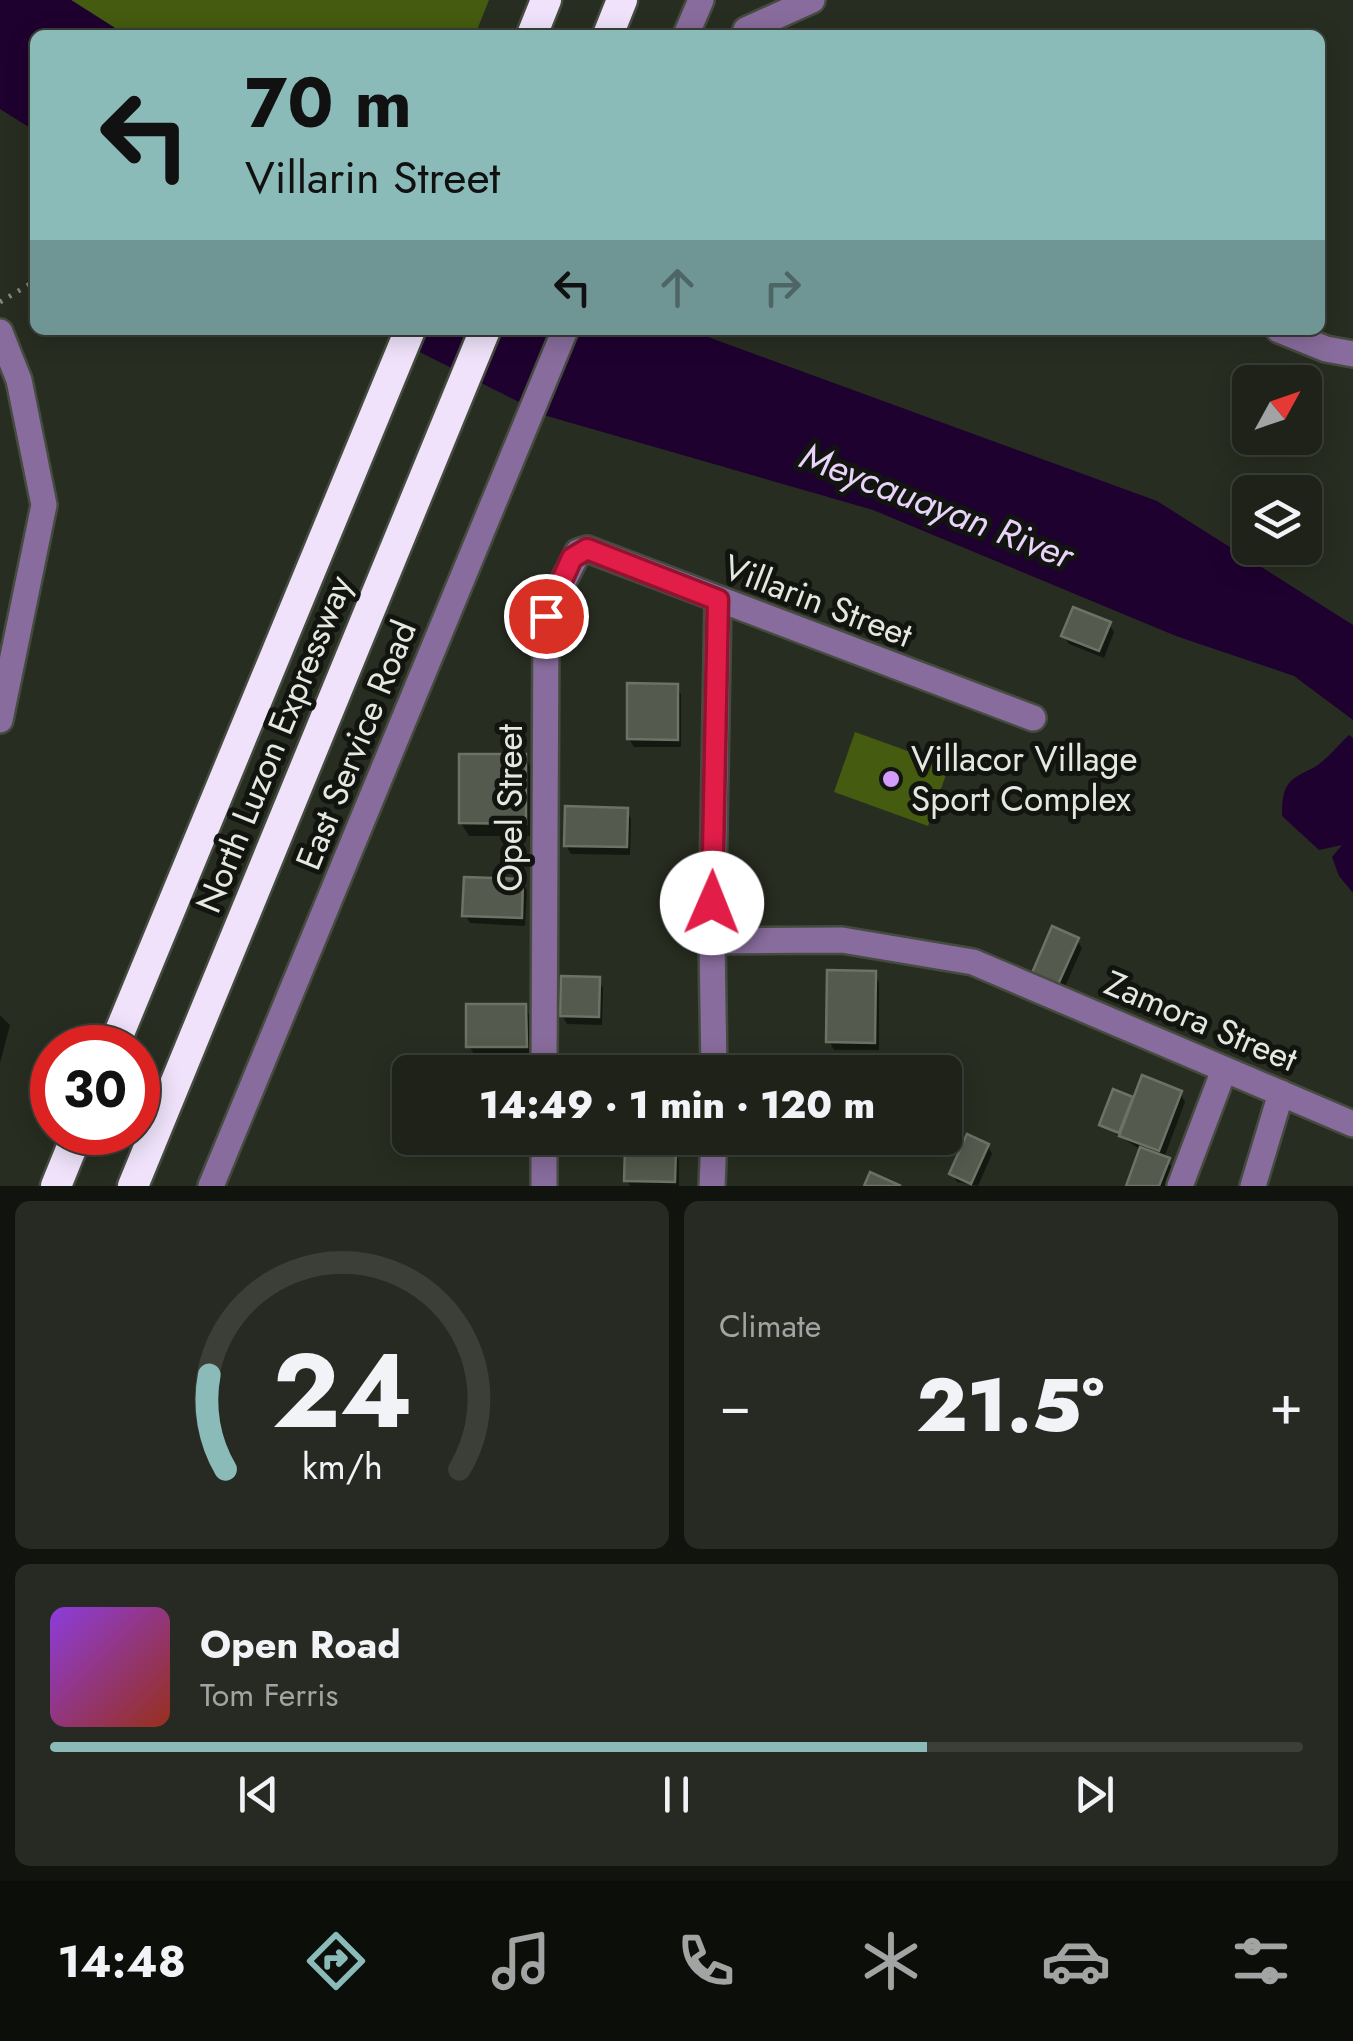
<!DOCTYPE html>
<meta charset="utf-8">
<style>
:root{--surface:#1e2219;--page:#262a22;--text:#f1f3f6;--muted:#a1a4a2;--line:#3c3f38;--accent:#8bbbb9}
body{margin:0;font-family:Jost,sans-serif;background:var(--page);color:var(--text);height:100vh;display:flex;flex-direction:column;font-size:38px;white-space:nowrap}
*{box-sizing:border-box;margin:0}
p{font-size:32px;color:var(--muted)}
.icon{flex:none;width:55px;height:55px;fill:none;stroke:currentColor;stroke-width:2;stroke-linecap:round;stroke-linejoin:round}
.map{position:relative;height:1186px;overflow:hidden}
.drawer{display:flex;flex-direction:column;gap:15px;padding:15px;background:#10130e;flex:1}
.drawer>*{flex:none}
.hud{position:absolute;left:30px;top:30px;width:1295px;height:305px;border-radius:15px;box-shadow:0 5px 25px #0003,0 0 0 2px var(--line);background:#8bbbb9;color:#111;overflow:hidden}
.needle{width:65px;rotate:50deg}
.fabs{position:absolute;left:1232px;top:365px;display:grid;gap:20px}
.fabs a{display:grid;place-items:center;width:90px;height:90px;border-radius:15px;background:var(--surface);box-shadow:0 5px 25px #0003,0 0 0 2px var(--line);font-size:50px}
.speed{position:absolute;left:30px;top:1025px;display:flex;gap:20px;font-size:50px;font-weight:700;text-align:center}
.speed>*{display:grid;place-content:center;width:130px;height:130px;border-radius:50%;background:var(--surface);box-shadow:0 5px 25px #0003,0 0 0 2px var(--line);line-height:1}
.speed .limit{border:15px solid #d22;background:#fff;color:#111}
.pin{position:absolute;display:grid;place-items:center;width:85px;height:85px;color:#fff;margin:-42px;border:5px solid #fff;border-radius:50%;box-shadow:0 2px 10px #0007}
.me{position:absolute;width:110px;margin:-55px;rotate:1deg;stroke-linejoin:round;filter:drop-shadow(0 0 8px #0008)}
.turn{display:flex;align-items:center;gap:35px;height:210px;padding:0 50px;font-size:45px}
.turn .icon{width:130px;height:130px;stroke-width:2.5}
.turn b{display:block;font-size:70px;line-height:85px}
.lanes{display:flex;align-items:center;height:95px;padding:0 50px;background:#0003;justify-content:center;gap:50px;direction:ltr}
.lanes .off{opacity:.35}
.big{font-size:75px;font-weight:800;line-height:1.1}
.drawer .widget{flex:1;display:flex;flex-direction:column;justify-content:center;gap:15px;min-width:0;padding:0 35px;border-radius:15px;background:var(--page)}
.drawer .dial{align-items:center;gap:0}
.dial svg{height:260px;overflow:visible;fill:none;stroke:var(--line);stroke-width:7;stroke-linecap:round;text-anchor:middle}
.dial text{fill:var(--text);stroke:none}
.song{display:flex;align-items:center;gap:30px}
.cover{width:120px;height:120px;border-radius:15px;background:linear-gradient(135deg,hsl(270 70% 55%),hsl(10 70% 35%))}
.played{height:10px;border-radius:5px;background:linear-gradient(90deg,var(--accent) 70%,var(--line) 70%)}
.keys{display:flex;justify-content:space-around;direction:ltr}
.heat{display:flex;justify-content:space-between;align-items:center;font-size:55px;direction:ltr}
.drawer .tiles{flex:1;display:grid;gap:15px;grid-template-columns:1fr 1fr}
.widget:last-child{grid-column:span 2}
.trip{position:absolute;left:392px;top:1055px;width:570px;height:100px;border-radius:15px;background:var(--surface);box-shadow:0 5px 25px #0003,0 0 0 2px var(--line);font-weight:800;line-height:100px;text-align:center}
.tabs{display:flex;height:160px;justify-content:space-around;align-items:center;background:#0c0e0a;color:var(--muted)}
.tabs .icon{width:70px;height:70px}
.tabs .on{color:var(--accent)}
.tabs b{font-size:45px;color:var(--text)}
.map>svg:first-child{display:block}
.green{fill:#445b10}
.water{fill:#1f0130}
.shadow{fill:#0007}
.building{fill:#545a4d;stroke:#6c7264;stroke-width:2.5}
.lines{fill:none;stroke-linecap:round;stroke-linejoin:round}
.minor-casing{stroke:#464b40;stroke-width:30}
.highway-casing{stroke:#464b40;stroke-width:35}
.path{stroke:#84887e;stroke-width:5;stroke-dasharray:2.5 8;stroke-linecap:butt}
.minor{stroke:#886c9d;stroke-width:25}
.highway{stroke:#efe2fa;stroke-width:30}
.route-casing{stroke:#92132f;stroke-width:25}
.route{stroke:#e11d48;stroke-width:18}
.poi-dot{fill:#d39cfc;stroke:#12150f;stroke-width:4}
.labels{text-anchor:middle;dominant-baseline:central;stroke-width:10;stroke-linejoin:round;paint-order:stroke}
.street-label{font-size:35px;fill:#e5e8e0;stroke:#12150f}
.poi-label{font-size:35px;fill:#e5e8e0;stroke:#12150f;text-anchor:start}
.water-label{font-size:38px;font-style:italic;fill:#e9d3fb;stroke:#12150f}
</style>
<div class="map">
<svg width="1353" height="1186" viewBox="0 0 1353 1186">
<rect width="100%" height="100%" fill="#282d21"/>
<g class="green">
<polygon points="71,0 489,0 475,35 126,35"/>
<polygon points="855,732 949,766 928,826 834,792"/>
</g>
<g class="water">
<polygon points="0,0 71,0 126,35 35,35 35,131 0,109"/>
<polygon points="376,330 689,330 1157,501 1353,625 1353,720 1294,676 1176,636 873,510 547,416"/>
<path d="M1349,735L1353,738V893L1339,876L1332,857L1342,845L1319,850L1282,816C1282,785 1287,780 1313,768C1326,761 1338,745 1349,735Z"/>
</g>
<g class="shadow">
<polygon points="1109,624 1114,632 1104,658 1069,644 1064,636"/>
<polygon points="676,686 681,694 681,747 634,747 629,739"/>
<polygon points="524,756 532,769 532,836 469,836 461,823"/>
<polygon points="626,811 631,819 630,855 571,854 566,845"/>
<polygon points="522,882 527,890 525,926 470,923 465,915"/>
<polygon points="1077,940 1082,948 1060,998 1037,988"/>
<polygon points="874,974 879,982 879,1050 834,1050 829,1041"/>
<polygon points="598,979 603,988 602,1025 567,1024 562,1015"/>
<polygon points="525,1006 529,1015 530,1055 474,1054 469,1046"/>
<polygon points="0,1015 10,1025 0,1063"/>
<polygon points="1180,1093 1185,1102 1164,1158 1173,1168 1166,1186 1128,1186 1141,1150 1101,1124 1131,1099 1134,1103"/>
<polygon points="988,1146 992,1154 978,1186 957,1182 952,1174"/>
<polygon points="674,1152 679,1160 679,1186 630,1186 627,1180"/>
</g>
<g class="building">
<polygon points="1073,607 1111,622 1099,651 1061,636"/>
<polygon points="627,683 678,684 678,740 627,739"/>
<polygon points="459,754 526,754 526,824 459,823"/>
<polygon points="565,806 628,808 627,847 564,846"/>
<polygon points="464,877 523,879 522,918 462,916"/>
<polygon points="1052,926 1079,938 1055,991 1029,980"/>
<polygon points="827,970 876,971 875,1043 826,1042"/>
<polygon points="561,976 600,977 599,1017 560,1016"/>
<polygon points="466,1004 526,1004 527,1047 466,1047"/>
<polygon points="1142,1075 1182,1091 1159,1151 1119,1136"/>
<polygon points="1113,1089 1133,1097 1119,1133 1099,1125"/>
<polygon points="967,1134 989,1144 971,1184 949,1174"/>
<polygon points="1140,1147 1170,1158 1159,1186 1126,1186"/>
<polygon points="625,1148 676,1149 675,1182 624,1181"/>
<polygon points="870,1172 901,1186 864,1186"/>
</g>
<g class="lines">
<defs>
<g id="minor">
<polyline points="686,35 701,0"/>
<polyline points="744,35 746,30 812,0"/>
<polyline points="1279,330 1326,349 1353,354"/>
<polyline points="0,332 19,380 44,505 0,720"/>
<polyline points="712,941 842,940 973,962 1353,1124"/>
<polyline points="544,1072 546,616 578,552 587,549 1033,718"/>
<polyline points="714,1072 712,941 718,600"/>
<polyline points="895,1138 898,1139"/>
<polyline points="211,1186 565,330"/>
<polyline points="544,1186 544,1138"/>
<polyline points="712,1186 714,1138"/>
<polyline points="1180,1186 1224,1070"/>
<polyline points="1253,1186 1281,1093"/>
</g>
<g id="highway">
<polyline points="532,35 546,0"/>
<polyline points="608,35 622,0"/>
<polyline points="113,1048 410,330"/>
<polyline points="56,1186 78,1132"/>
<polyline points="133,1186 485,330"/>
</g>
</defs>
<use href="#minor" class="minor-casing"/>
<use href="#highway" class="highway-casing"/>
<polyline class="path" points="0,302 35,281"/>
<use href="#minor" class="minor"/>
<use href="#highway" class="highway"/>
</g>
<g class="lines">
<defs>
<polyline id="route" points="546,616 572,558 587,549 718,600 712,903"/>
</defs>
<use href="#route" class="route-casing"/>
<use href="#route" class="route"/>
</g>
<circle class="poi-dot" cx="891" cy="779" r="10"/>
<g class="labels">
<g class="street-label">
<text transform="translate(818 601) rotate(21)">Villarin Street</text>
<text transform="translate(274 744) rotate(-68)">North Luzon Expressway</text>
<text transform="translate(356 745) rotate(-68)">East Service Road</text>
<text transform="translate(510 808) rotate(-90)">Opel Street</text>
<text transform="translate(1201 1021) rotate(23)">Zamora Street</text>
</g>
<g class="poi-label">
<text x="911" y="759">Villacor Village<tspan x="911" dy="40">Sport Complex</tspan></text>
</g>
<g class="water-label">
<text transform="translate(937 505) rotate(21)">Meycauayan River</text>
</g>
</g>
</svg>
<div class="fabs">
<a><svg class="needle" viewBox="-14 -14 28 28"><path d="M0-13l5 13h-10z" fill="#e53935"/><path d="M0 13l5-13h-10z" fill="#a1a4a2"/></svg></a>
<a><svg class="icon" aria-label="layers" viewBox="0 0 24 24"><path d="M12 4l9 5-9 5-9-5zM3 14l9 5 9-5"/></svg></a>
</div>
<div class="speed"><div class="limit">30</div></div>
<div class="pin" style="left:546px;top:616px;background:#d93025"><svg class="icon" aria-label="arrive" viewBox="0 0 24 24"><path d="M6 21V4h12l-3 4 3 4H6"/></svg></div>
<svg class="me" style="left:712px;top:903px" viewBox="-20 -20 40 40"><circle r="19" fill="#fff"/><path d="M0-13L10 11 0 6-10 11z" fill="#e11d48"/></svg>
<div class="trip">14:49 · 1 min · 120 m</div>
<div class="hud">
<div class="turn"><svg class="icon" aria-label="left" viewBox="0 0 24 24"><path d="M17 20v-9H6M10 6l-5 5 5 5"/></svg><div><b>70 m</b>Villarin Street</div></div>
<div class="lanes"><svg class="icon" aria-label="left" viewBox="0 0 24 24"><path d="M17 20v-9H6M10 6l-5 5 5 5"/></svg><svg class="icon off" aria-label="ahead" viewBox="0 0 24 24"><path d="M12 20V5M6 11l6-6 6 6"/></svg><svg class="icon off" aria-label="right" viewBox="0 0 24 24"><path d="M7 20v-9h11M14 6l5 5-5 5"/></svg></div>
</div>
</div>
<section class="drawer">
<div class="tiles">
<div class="widget dial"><svg viewBox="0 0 100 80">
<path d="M14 69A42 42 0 1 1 86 69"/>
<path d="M14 69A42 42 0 0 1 9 40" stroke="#8bbbb9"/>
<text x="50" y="56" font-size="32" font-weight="700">24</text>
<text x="50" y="72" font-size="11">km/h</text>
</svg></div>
<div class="widget"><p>Climate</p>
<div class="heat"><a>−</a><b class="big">21.5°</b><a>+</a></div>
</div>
<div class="widget">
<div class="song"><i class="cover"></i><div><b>Open Road</b><p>Tom Ferris</p></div></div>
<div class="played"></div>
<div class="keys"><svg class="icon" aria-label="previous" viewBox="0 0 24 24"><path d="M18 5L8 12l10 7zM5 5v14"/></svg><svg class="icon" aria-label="pause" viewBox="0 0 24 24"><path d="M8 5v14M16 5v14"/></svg><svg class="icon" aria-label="next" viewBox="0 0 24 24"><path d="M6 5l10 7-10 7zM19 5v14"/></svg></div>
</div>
</div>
</section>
<nav class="tabs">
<b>14:48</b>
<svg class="icon on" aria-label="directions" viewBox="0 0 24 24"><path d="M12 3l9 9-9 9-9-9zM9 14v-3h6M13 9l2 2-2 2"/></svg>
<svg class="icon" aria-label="music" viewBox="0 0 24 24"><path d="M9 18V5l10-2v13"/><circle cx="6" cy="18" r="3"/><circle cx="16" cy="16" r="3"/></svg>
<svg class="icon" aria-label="phone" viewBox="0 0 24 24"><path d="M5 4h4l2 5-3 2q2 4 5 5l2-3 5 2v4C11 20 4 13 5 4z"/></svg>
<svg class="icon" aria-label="climate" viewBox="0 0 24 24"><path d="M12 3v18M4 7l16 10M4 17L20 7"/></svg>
<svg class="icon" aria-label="car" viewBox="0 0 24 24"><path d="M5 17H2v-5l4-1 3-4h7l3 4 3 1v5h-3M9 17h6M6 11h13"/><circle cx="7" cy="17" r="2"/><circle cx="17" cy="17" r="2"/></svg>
<svg class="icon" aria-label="filters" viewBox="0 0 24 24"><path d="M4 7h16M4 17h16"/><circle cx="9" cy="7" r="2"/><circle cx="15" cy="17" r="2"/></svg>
</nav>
